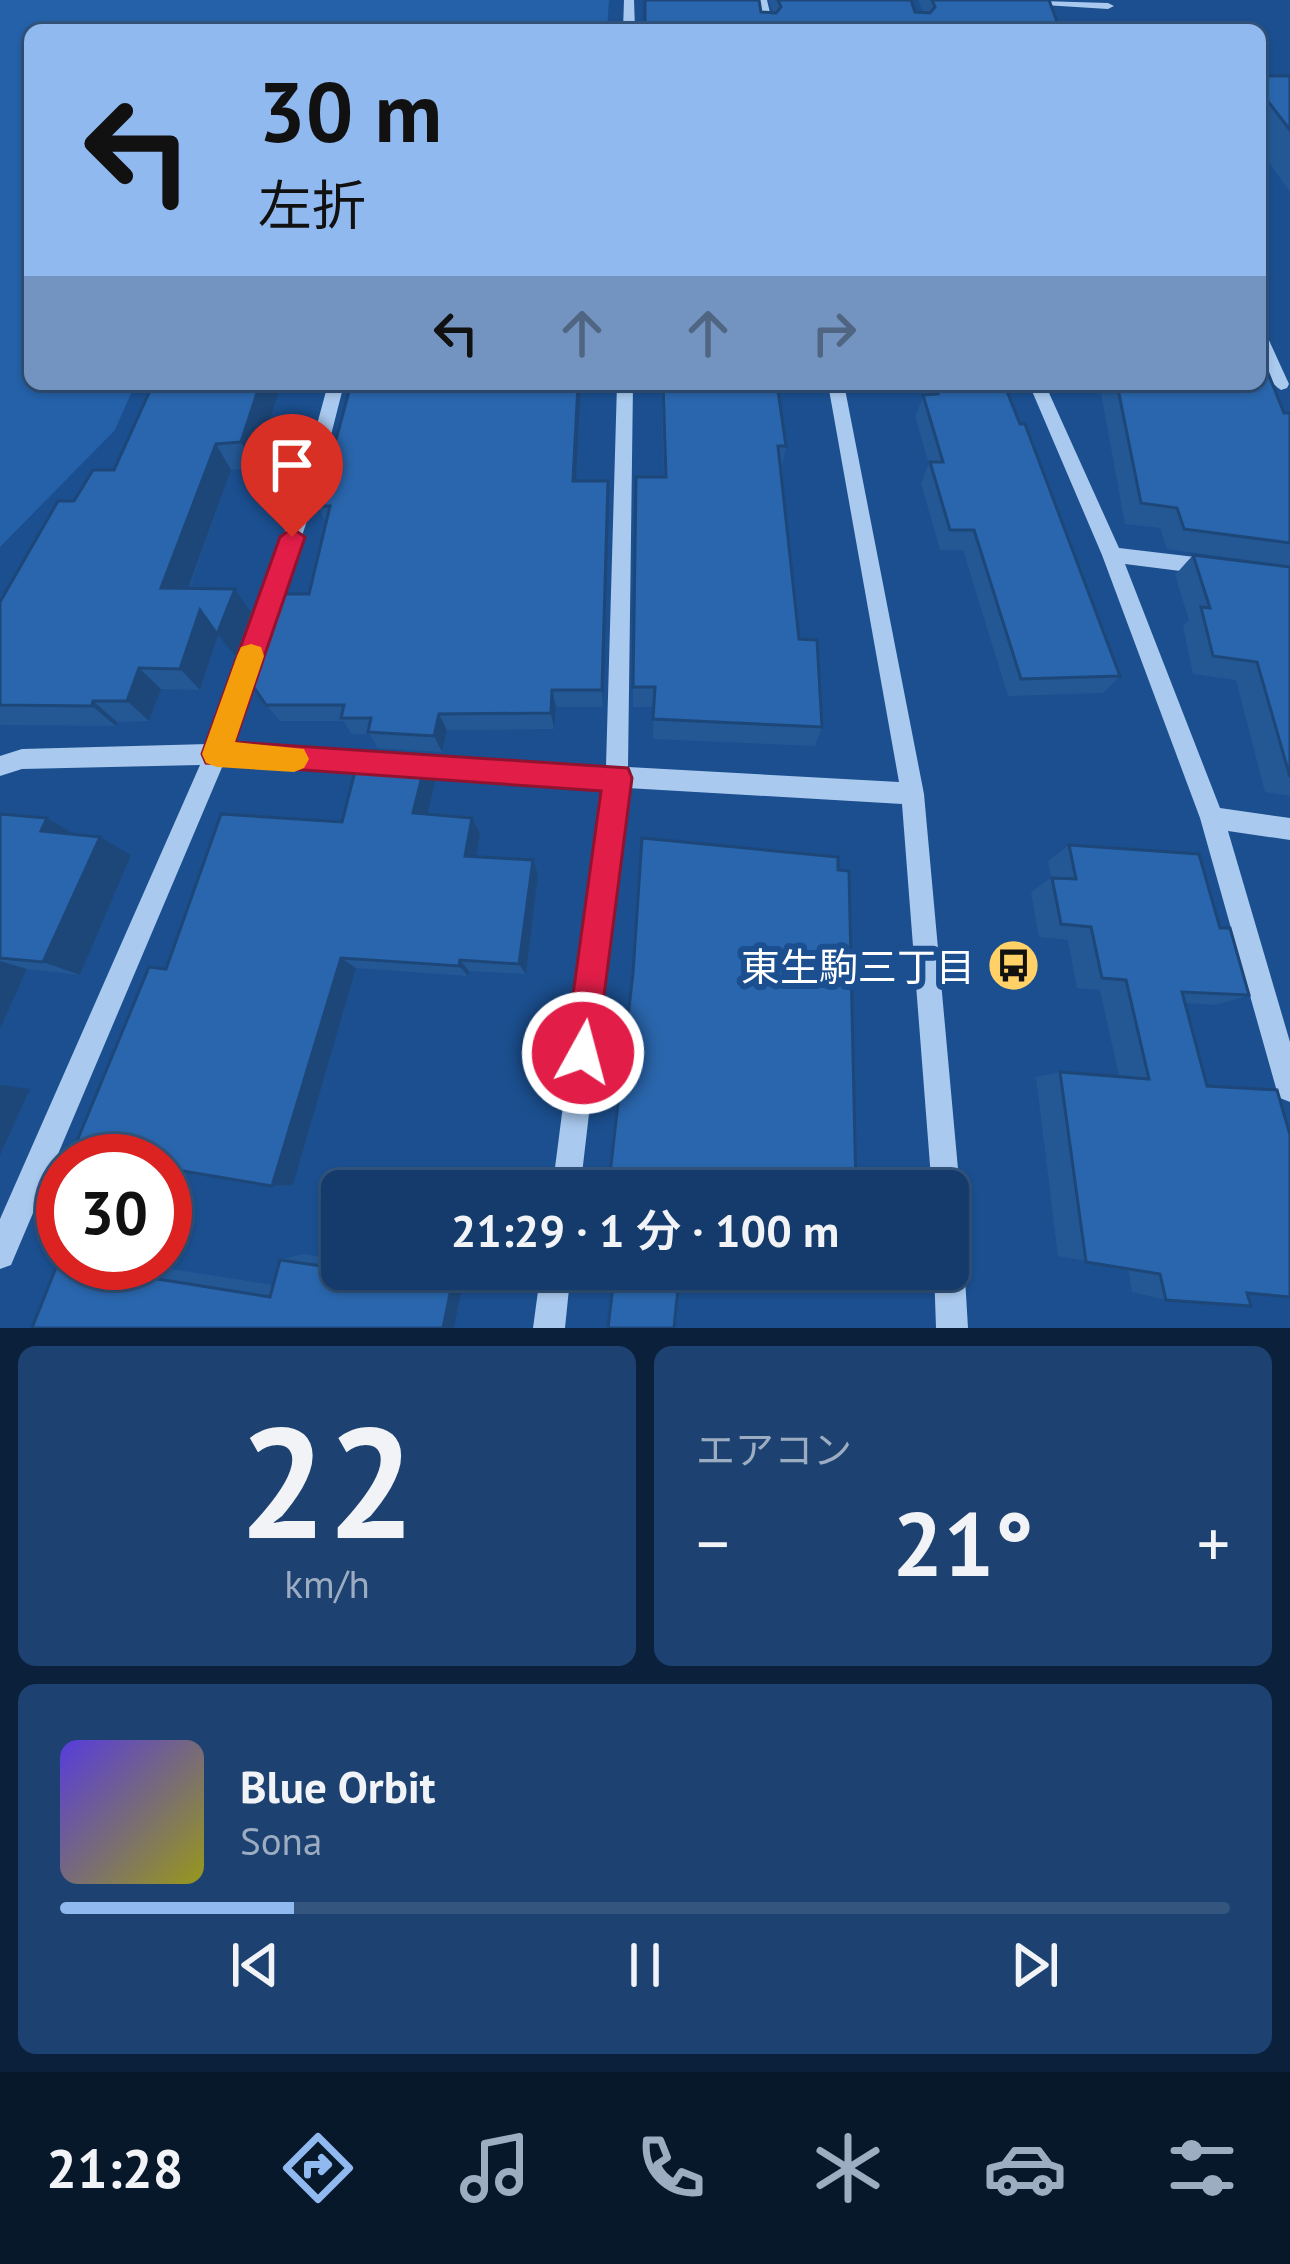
<!DOCTYPE html>
<html lang="ja">
<meta charset="utf-8">
<style>
:root{--surface:#143b6b;--page:#1d4271;--text:#f1f3f6;--muted:#9dadc1;--line:#33557e;--accent:#90b9f0}
body{margin:0;font-family:"PT Sans","Noto Sans JP",sans-serif;background:var(--page);color:var(--text);height:100vh;display:flex;flex-direction:column;font-size:45px;white-space:nowrap}
*{box-sizing:border-box;margin:0}
p{font-size:39px;color:var(--muted)}
.icon{flex:none;width:66px;height:66px;fill:none;stroke:currentColor;stroke-width:2;stroke-linecap:round;stroke-linejoin:round}
.map{position:relative;height:1328px;overflow:hidden}
.side{display:flex;flex-direction:column;gap:18px;padding:18px;background:#0b203b;flex:1}
.side>*{flex:none}
.guide{position:absolute;left:24px;top:24px;width:1242px;height:366px;border-radius:18px;box-shadow:0 3px 9px #0004,0 0 0 3px var(--line);background:#90b9f0;color:#111;overflow:hidden}
.speed{position:absolute;left:36px;top:1134px;display:flex;gap:24px;font-size:60px;font-weight:700;text-align:center}
.speed>*{display:grid;place-content:center;width:156px;height:156px;border-radius:50%;background:var(--surface);box-shadow:0 3px 9px #0004,0 0 0 3px var(--line);line-height:1}
.speed .limit{border:18px solid #d22;background:#fff;color:#111}
.pin{position:absolute;display:grid;place-items:center;width:102px;height:102px;color:#fff;margin:-123px -51px;border-radius:50% 50% 50% 0;rotate:-45deg;box-shadow:0 0 12px #0007}
.pin .icon{rotate:45deg}
.me{position:absolute;width:132px;margin:-66px;rotate:7deg;stroke-linejoin:round;filter:drop-shadow(0 0 9px #0008)}
.turn{display:flex;align-items:center;gap:42px;height:252px;padding:0 36px;font-size:54px}
.turn .icon{width:156px;height:156px;stroke-width:2.5}
.turn b{display:block;font-size:84px;line-height:102px}
.lanes{display:flex;align-items:center;height:114px;padding:0 36px;background:#0003;justify-content:center;gap:60px;direction:ltr}
.lanes .off{opacity:.35}
.big{font-size:90px;font-weight:600;line-height:1.1}
.side .tile{flex:1;display:flex;flex-direction:column;justify-content:center;gap:18px;min-width:0;padding:0 42px;border-radius:18px;background:var(--page)}
.side .dial{align-items:center;gap:0}
.dial b{font-size:156px;line-height:1}
.song{display:flex;align-items:center;gap:36px}
.cover{width:144px;height:144px;border-radius:18px;background:linear-gradient(135deg,hsl(250 70% 55%),hsl(60 70% 35%))}
.played{height:12px;border-radius:6px;background:linear-gradient(90deg,var(--accent) 20%,var(--line) 20%)}
.keys{display:flex;justify-content:space-around;direction:ltr}
.heat{display:flex;justify-content:space-between;align-items:center;font-size:66px;direction:ltr}
.side .tiles{flex:1;display:grid;gap:18px;grid-template-columns:1fr 1fr}
.tile:last-child{grid-column:span 2}
.trip{position:absolute;left:321px;top:1170px;width:648px;height:120px;border-radius:18px;background:var(--surface);box-shadow:0 3px 9px #0004,0 0 0 3px var(--line);font-weight:600;line-height:120px;text-align:center}
.dock{display:flex;height:192px;justify-content:space-around;align-items:center;background:#08182b;color:var(--muted)}
.dock .icon{width:84px;height:84px}
.dock .on{color:var(--accent)}
.dock b{font-size:54px;color:var(--text)}
.map>svg:first-child{display:block}
.green{fill:#2461a8}
.lines{fill:none;stroke-linecap:round;stroke-linejoin:round}
.minor{fill:#a9c9ee;fill-rule:evenodd}
.wall{fill:#245895}
.shaded-wall{fill:#1d4779}
.building{fill:#2a66ad;stroke:#1d4779;stroke-width:3}
.route{fill:#e11d48;stroke:#92132f;stroke-width:3}
.slow{fill:#f59e0b}
.labels{text-anchor:middle;dominant-baseline:central;stroke-width:12;stroke-linejoin:round;paint-order:stroke}
.near-poi-label{font-size:39px;fill:#fff;stroke:#1b4f8f;text-anchor:end}
</style>
<div class="map">
<svg width="1290" height="1328" viewBox="0 0 1290 1328">
<rect width="100%" height="100%" fill="#1b4f8f"/>
<polygon class="green" points="0,0 609,0 607,30 30,30 30,384 135,384 115,430 0,547"/>
<g class="lines">
<g class="minor">
<polygon points="624,0 634,0 635,30 623,30"/>
<polygon points="757,0 767,0 774,30 762,30"/>
<polygon points="1005,0 1108,3 1114,6 1108,9 1010,3"/>
<path d="M1260,333L1268,338L1289,384L1287,388L1281,390C1263,379 1260,353 1260,333Z"/>
<polygon points="328,384 344,384 316,494 275,616 272,622 258,622 255,616 298,494"/>
<polygon points="617,384 633,384 628,767 899,782 828,384 844,384 924,794 960,1191 956,1201 948,1205 948,1191 932,1191 902,804 627,788 580,1191 552,1191 604,787 223,765 11,1265 0,1269 0,1219 200,765 22,769 0,776 0,756 22,749 208,744 244,646 247,640 261,640 264,646 230,745 606,766"/>
<polygon points="1029,384 1045,384 1119,548 1212,559 1222,567 1212,575 1125,564 1220,808 1290,818 1290,840 1228,831 1290,1042 1290,1102 1280,1098 1276,1088 1200,818 1102,555"/>
<polygon points="948,1229 959,1233 963,1244 968,1328 936,1328 934,1269 948,1269"/>
<polygon points="541,1269 571,1269 565,1328 533,1328"/>
</g>
</g>
<g class="wall">
<polygon points="645,0 759,0 761,12 773,12 769,0 911,0 915,12 923,12 918,0 1049,0 1060,30 645,30"/>
<polygon points="1260,76 1290,76 1290,192 1260,150"/>
<polygon points="281,384 255,468 231,470 189,589 235,589 251,612 235,656 218,635 200,690 161,689 149,721 117,722 116,726 0,725 0,602 114,470"/>
<polygon points="351,384 581,384 576,481 609,502 603,707 556,707 554,729 447,730 442,752 378,748 369,734 352,734 343,721 280,721 266,705 309,594 326,523 318,506"/>
<polygon points="661,384 777,384 786,446 781,471 799,639 822,727 815,746 653,739 654,707 633,707 633,687 664,477"/>
<polygon points="921,384 1004,384 1120,676 1103,693 1008,696 963,550 940,550 921,483 929,464 915,416 924,395"/>
<polygon points="1106,384 1260,384 1284,413 1290,413 1290,566 1167,549 1160,528 1125,524 1101,393"/>
<polygon points="1193,555 1290,567 1290,796 1265,792 1236,680 1193,674 1183,626 1189,620 1175,575"/>
<polygon points="435,781 427,814 472,818 480,833 476,856 538,875 526,974 469,971 468,976 356,968 293,1185 272,1186 166,969 342,822"/>
<polygon points="0,814 47,818 74,834 131,855 80,975 27,969 0,1029"/>
<polygon points="1069,845 1220,928 1249,995 1216,1005 1185,1003 1247,1293 1166,1300 1132,1292 1128,1268 1058,1256 1036,1077 1060,1072 1119,1076 1100,990 1077,988 1068,940 1039,937 1031,892 1051,878 1048,861"/>
<polygon points="303,1254 342,1260 342,1269 466,1269 454,1328 32,1328 63,1263 165,1263 165,1255 175,1257 171,1269 273,1285 280,1260"/>
</g>
<g class="shaded-wall">
<polygon points="260,384 281,384 255,468 241,442"/>
<polygon points="578,384 581,384 575,502 573,481"/>
<polygon points="216,444 231,470 180,611 161,588"/>
<polygon points="608,481 609,502 603,707 602,690"/>
<polygon points="235,589 251,612 235,656 218,635 200,690 180,669 200,610"/>
<polygon points="139,668 161,689 149,721 127,701"/>
<polygon points="552,690 556,707 554,729 551,713"/>
<polygon points="93,701 117,722 116,726 92,706"/>
<polygon points="439,714 447,730 442,752 434,736"/>
<polygon points="425,764 435,781 424,829 413,813"/>
<polygon points="47,818 81,838 41,831"/>
<polygon points="472,818 480,833 474,870 465,856"/>
<polygon points="100,837 131,855 80,975 43,962"/>
<polygon points="533,860 538,875 526,974 519,964"/>
<polygon points="341,958 356,968 293,1185 272,1186"/>
<polygon points="460,960 469,971 468,976 459,966"/>
<polygon points="0,961 27,969 0,1029"/>
<polygon points="0,1085 30,1089 0,1155"/>
<polygon points="175,1257 171,1269 139,1276 144,1263 165,1263 165,1259"/>
<polygon points="455,1269 466,1269 454,1328 443,1328"/>
</g>
<g class="building">
<polygon points="645,0 759,0 761,12 776,13 781,7 778,0 911,0 915,12 930,13 935,7 932,0 1049,0 1060,30 645,30"/>
<polygon points="1260,76 1290,76 1290,130 1260,91"/>
<polygon points="1260,353 1284,413 1290,413 1290,543 1184,529 1177,508 1141,503 1117,384 1260,384"/>
<polygon points="153,384 260,384 241,442 216,444 161,588 235,589 217,634 200,610 180,669 139,668 127,701 93,701 92,706 0,705 0,602 58,501 74,501 93,470 114,470"/>
<polygon points="351,384 578,384 573,481 608,481 602,690 552,690 551,713 439,714 434,736 368,732 371,718 341,718 344,705 266,705 240,667 268,594 309,594 330,506 318,506"/>
<polygon points="663,384 777,384 786,446 778,446 799,639 817,640 822,727 653,719 655,687 633,687 636,477 666,477"/>
<polygon points="935,384 1004,384 1020,424 1025,424 1120,676 1021,679 974,530 950,530 930,462 943,462 923,395 938,394"/>
<polygon points="1193,555 1290,567 1290,777 1257,662 1213,656 1201,607 1210,608"/>
<polygon points="358,760 425,764 413,813 472,818 465,856 533,860 519,964 460,960 459,966 341,958 272,1186 165,1168 165,1161 120,1161 72,1153 149,967 166,969 221,814 342,822"/>
<polygon points="0,814 47,818 41,831 100,837 43,962 0,958"/>
<polygon points="642,838 838,857 838,870 849,871 856,1191 608,1191 633,973"/>
<polygon points="1069,845 1199,854 1220,928 1230,928 1249,995 1182,992 1207,1086 1277,1090 1290,1135 1290,1297 1247,1293 1251,1306 1166,1300 1160,1274 1086,1262 1060,1072 1149,1079 1126,980 1102,978 1091,927 1061,924 1052,878 1076,879"/>
<polygon points="63,1250 63,1263 144,1263 139,1276 270,1297 280,1260 398,1277 400,1269 455,1269 443,1328 32,1328"/>
<polygon points="615,1269 680,1269 674,1328 608,1328"/>
<polygon points="761,1269 866,1269 867,1281"/>
</g>
<polygon class="route" points="292,528 305,537 235,742 628,768 632,778 595,1066 583,1071 571,1066 565,1053 601,791 206,763 202,754 280,537"/>
<polygon class="slow" points="251,644 261,647 264,656 235,742 304,749 309,759 304,768 294,772 217,767 206,763 202,754 237,656 241,647"/>
<defs>
<symbol id="bus-disc" viewBox="-11 -11 22 22"><circle r="9.5" fill="#ffd166" stroke="#1b4f8f"/><path d="M-5-6H5V4H4V6H2V4H-2V6H-4V4H-5ZM-3.5-4V0h7V-4ZM-3.5 1.2v1.5H-2V1.2ZM2 1.2v1.5H3.5V1.2Z" fill="#111"/></symbol>
</defs>
<g fill-rule="evenodd">
<use href="#bus-disc" x="984" y="936" width="59" height="59"/>
</g>
<g class="labels">
<g class="near-poi-label">
<text x="975" y="966">東生駒三丁目</text>
</g>
</g>
</svg>
<div class="speed"><div class="limit">30</div></div>
<div class="pin" style="left:292px;top:537px;background:#d93025"><svg class="icon" aria-label="arrive" viewBox="0 0 24 24"><path d="M6 21V4h12l-3 4 3 4H6"/></svg></div>
<svg class="me" style="left:583px;top:1053px" viewBox="-20 -20 40 40"><circle r="17" fill="#e11d48" stroke="#fff" stroke-width="3"/><path d="M0-11L8 9 0 5-8 9z" fill="#fff"/></svg>
<div class="trip">21:29 · 1 分 · 100 m</div>
<div class="guide">
<div class="turn"><svg class="icon" aria-label="left" viewBox="0 0 24 24"><path d="M17 20v-9H6M10 6l-5 5 5 5"/></svg><div><b>30 m</b>左折</div></div>
<div class="lanes"><svg class="icon" aria-label="left" viewBox="0 0 24 24"><path d="M17 20v-9H6M10 6l-5 5 5 5"/></svg><svg class="icon off" aria-label="ahead" viewBox="0 0 24 24"><path d="M12 20V5M6 11l6-6 6 6"/></svg><svg class="icon off" aria-label="ahead" viewBox="0 0 24 24"><path d="M12 20V5M6 11l6-6 6 6"/></svg><svg class="icon off" aria-label="right" viewBox="0 0 24 24"><path d="M7 20v-9h11M14 6l5 5-5 5"/></svg></div>
</div>
</div>
<section class="side">
<div class="tiles">
<div class="tile dial"><b>22</b><p>km/h</p></div>
<div class="tile"><p>エアコン</p>
<div class="heat"><a>−</a><b class="big">21°</b><a>+</a></div>
</div>
<div class="tile">
<div class="song"><i class="cover"></i><div><b>Blue Orbit</b><p>Sona</p></div></div>
<div class="played"></div>
<div class="keys"><svg class="icon" aria-label="previous" viewBox="0 0 24 24"><path d="M18 5L8 12l10 7zM5 5v14"/></svg><svg class="icon" aria-label="pause" viewBox="0 0 24 24"><path d="M8 5v14M16 5v14"/></svg><svg class="icon" aria-label="next" viewBox="0 0 24 24"><path d="M6 5l10 7-10 7zM19 5v14"/></svg></div>
</div>
</div>
</section>
<nav class="dock">
<b>21:28</b>
<svg class="icon on" aria-label="directions" viewBox="0 0 24 24"><path d="M12 3l9 9-9 9-9-9zM9 14v-3h6M13 9l2 2-2 2"/></svg>
<svg class="icon" aria-label="music" viewBox="0 0 24 24"><path d="M9 18V5l10-2v13"/><circle cx="6" cy="18" r="3"/><circle cx="16" cy="16" r="3"/></svg>
<svg class="icon" aria-label="phone" viewBox="0 0 24 24"><path d="M5 4h4l2 5-3 2q2 4 5 5l2-3 5 2v4C11 20 4 13 5 4z"/></svg>
<svg class="icon" aria-label="climate" viewBox="0 0 24 24"><path d="M12 3v18M4 7l16 10M4 17L20 7"/></svg>
<svg class="icon" aria-label="car" viewBox="0 0 24 24"><path d="M5 17H2v-5l4-1 3-4h7l3 4 3 1v5h-3M9 17h6M6 11h13"/><circle cx="7" cy="17" r="2"/><circle cx="17" cy="17" r="2"/></svg>
<svg class="icon" aria-label="filters" viewBox="0 0 24 24"><path d="M4 7h16M4 17h16"/><circle cx="9" cy="7" r="2"/><circle cx="15" cy="17" r="2"/></svg>
</nav>
